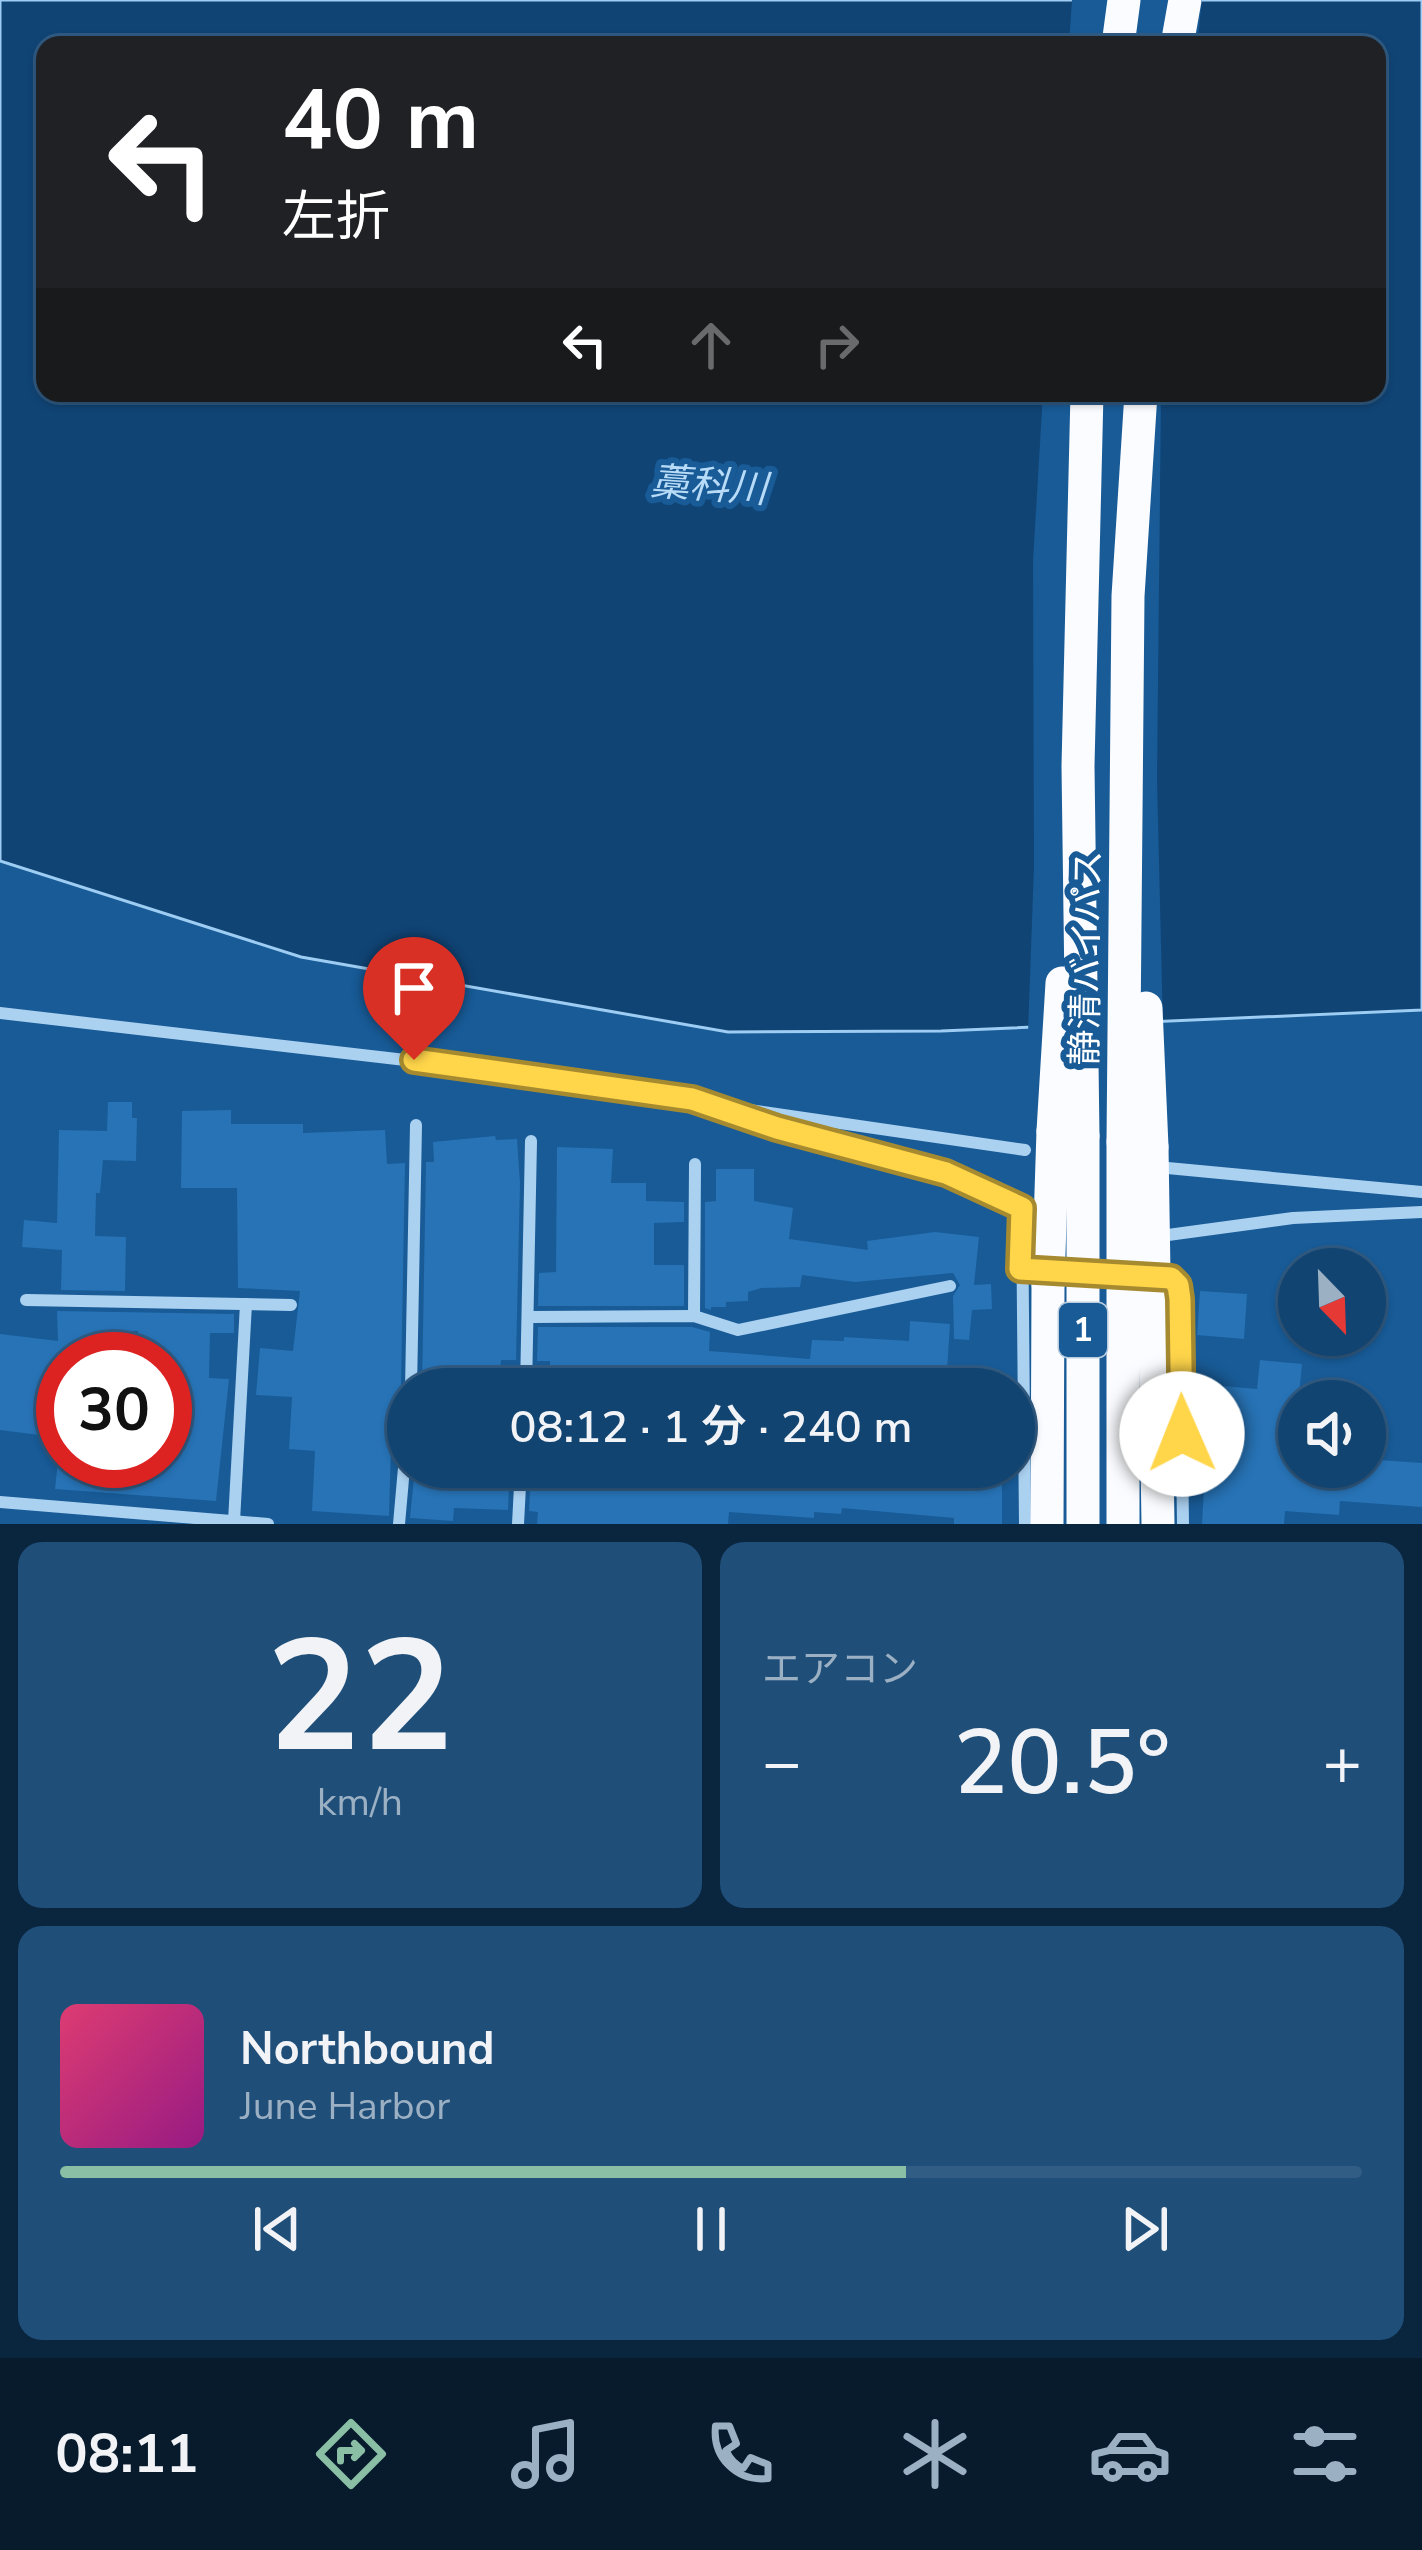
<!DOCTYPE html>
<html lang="ja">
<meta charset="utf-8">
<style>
:root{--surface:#124471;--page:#1f4e79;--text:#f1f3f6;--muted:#9cb0c3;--line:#315c84;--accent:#8abfa5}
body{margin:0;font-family:"Nunito Sans","Noto Sans JP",sans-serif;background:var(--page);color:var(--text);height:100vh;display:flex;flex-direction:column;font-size:45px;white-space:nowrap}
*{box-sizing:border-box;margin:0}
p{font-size:39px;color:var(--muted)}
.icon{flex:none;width:66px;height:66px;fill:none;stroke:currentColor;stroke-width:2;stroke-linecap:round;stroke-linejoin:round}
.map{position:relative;height:1524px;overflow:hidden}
.sheet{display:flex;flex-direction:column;gap:18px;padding:18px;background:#0a253e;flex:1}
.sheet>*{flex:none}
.banner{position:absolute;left:36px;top:36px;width:1350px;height:366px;border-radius:24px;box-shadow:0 3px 9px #0004,0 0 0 3px var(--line);background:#202124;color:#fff;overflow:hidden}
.needle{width:78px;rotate:157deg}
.buttons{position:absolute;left:1278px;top:1248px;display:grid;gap:24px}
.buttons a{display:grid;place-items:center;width:108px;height:108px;border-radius:50%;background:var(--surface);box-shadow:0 3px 9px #0004,0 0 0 3px var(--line);font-size:60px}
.speed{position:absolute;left:36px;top:1332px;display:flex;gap:24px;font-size:60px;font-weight:700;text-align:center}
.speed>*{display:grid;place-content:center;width:156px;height:156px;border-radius:50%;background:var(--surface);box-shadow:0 3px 9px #0004,0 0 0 3px var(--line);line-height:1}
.speed .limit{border:18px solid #d22;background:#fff;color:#111}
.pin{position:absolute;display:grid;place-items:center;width:102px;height:102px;color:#fff;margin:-123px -51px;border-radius:50% 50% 50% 0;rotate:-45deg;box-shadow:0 0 12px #0007}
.pin .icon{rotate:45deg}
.me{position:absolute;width:132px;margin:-66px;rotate:359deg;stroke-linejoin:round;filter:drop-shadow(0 0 9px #0008)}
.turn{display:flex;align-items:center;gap:42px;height:252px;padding:0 48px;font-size:54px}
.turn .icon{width:156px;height:156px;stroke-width:2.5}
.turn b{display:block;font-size:84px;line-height:102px}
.lanes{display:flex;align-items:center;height:114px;padding:0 48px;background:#0003;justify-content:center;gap:60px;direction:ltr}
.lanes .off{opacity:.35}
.big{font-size:90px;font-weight:600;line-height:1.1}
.sheet .tile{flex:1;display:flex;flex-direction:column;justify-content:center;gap:18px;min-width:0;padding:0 42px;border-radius:24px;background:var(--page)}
.sheet .dial{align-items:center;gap:0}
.dial b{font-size:156px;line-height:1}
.song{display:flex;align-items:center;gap:36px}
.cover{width:144px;height:144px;border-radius:18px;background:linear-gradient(135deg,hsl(340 70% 55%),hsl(310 70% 35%))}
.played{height:12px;border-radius:6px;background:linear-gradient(90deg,var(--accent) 65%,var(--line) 65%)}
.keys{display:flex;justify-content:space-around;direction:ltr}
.heat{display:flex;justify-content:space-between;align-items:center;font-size:66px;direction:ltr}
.sheet .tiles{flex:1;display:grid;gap:18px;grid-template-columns:1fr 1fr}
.tile:last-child{grid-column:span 2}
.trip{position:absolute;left:387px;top:1368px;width:648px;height:120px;border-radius:60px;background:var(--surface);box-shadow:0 3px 9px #0004,0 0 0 3px var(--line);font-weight:600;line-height:120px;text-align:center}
.tab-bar{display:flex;height:192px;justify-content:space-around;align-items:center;background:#071b2d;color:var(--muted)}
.tab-bar .icon{width:84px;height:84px}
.tab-bar .active{color:var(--accent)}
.tab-bar b{font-size:54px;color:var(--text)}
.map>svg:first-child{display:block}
.water{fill:#104475;stroke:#9ecdf3;stroke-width:3;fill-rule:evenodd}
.pier{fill:#185b97}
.building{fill:#2773b6}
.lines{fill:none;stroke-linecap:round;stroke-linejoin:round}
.minor{stroke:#abd1f1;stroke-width:12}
.trunk{stroke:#fafcff;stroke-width:33}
.trunk-bridge{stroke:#fafcff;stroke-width:33}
.route-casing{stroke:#a68a30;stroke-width:30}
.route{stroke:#ffd54a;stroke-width:21}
.labels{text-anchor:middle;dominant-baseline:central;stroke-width:12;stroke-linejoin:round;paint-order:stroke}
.shield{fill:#185b97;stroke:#bacee0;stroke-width:3}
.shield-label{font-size:33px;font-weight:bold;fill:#fff}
.street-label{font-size:36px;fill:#fff;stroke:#185b97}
.water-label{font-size:39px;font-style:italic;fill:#b8dbf8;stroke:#185b97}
</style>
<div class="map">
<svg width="1422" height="1524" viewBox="0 0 1422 1524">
<rect width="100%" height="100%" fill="#185b97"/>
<path class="water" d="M0,0H1422V1010L941,1031L728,1032L301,957L0,861ZM45,45H1377V393H45Z"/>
<g class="pier">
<polygon points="1072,0 1202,0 1197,45 1069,45"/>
<polygon points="1043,393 1161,393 1157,780 1163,1028 1028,1033 1034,866 1033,561"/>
</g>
<g class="building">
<polygon points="108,1102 132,1102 132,1118 137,1118 136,1161 103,1160 100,1193 96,1193 95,1236 126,1237 125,1291 61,1290 62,1250 22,1247 24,1220 57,1223 59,1130 107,1131"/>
<polygon points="231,1110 231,1124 303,1124 303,1133 385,1130 387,1164 405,1163 401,1385 397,1390 391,1447 389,1516 312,1511 315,1451 289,1449 292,1397 256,1395 260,1348 293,1351 300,1291 238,1288 237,1188 181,1188 182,1111"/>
<polygon points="495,1136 496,1140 517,1139 520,1183 516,1360 501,1360 499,1389 422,1387 426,1162 434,1162 433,1142"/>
<polygon points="557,1147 613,1149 611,1183 646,1183 646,1201 684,1202 684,1222 654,1223 654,1265 684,1265 684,1306 538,1306 539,1273 556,1272"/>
<polygon points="716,1169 754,1169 754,1201 793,1208 789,1239 868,1250 867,1241 935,1232 979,1237 974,1285 991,1284 992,1309 972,1310 969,1340 954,1339 953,1296 960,1285 953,1273 855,1282 802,1275 800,1287 761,1288 748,1292 748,1301 726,1302 726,1307 711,1307 711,1310 705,1308 705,1202 716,1201"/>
<polygon points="1200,1291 1247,1294 1244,1339 1197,1335"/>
<polygon points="57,1311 234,1314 234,1333 210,1333 209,1378 229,1379 216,1501 55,1489 58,1461 165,1461 165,1359 137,1359 138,1331 94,1331 92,1359 63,1359 63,1438 0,1430 0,1334 58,1341"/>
<polygon points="910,1321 950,1324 947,1370 903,1366 901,1382 864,1379 863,1389 653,1389 653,1376 586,1376 585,1389 554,1389 556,1370 550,1370 550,1361 537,1361 538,1327 692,1327 710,1332 709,1351 810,1359 812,1340 844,1341 844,1337 909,1341"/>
<polygon points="1260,1360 1302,1364 1292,1469 1361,1474 1365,1459 1422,1463 1422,1507 1340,1501 1339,1515 1285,1511 1284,1524 1202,1524 1207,1435 1196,1434 1200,1384 1257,1389"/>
<polygon points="466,1467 510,1468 508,1510 454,1508 453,1521 410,1518 414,1478 465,1482"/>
<polygon points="531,1467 1002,1467 1002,1524 954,1524 954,1518 842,1508 841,1514 814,1512 814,1518 729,1512 728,1524 537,1524 538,1512 529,1511"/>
</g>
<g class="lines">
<g class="minor">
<polyline points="0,1013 414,1061 1025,1150"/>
<polyline points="722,1109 777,1128 946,1173 1034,1212"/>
<polyline points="1157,1167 1422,1192"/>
<polyline points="1022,1209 1025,1524"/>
<polyline points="1168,1235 1293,1218 1422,1212"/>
<polyline points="1020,1269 1049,1271"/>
<path d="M1159,1277C1175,1278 1178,1283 1180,1299L1183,1524"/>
<polyline points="26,1300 291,1305"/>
<polyline points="694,1316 695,1164"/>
<polyline points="531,1317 694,1316 738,1330 950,1286"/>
<polyline points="411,1389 416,1125"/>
<polyline points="526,1389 531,1141"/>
<polyline points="0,1502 268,1524"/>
<polyline points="234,1521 246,1304"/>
<polyline points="399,1524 408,1423"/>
<polyline points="518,1524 521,1467"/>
</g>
<g class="trunk">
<polyline points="1118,45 1124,0"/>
<polyline points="1177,45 1185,0"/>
<polyline points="1146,1008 1152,1147"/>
<polyline points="1053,1131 1062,983"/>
<polyline points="1083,1136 1078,766 1087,393"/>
<polyline points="1123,1142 1128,596 1141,393"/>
<polyline points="1047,1524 1048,1284"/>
</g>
<g class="trunk-bridge">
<polyline points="1152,1147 1158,1524"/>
<polyline points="1048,1284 1053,1131"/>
<polyline points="1083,1524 1083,1136"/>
<polyline points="1123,1524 1123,1142"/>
</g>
</g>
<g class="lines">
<defs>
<polyline id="route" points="414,1060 692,1099 777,1128 946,1173 1022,1208 1020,1269 1171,1278 1178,1285 1180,1299 1182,1434"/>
</defs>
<use href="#route" class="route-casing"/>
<use href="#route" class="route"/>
</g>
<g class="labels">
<rect class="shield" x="1059" y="1303" width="48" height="54" rx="9"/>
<g class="shield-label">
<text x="1083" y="1330">1</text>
</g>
<g class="street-label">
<text transform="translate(1087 958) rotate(-89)">静清バイパス</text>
</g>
<g class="water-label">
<text transform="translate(709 486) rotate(4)">藁科川</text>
</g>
</g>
</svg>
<div class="buttons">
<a><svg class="needle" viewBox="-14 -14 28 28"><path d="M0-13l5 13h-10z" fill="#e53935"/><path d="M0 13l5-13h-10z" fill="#9cb0c3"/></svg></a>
<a><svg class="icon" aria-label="sound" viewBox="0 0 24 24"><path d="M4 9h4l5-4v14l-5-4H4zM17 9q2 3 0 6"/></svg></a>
</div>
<div class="speed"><div class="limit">30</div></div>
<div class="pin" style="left:414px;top:1060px;background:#d93025"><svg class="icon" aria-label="arrive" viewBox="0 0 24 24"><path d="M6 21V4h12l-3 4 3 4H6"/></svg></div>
<svg class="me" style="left:1182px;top:1434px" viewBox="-20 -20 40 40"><circle r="19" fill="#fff"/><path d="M0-13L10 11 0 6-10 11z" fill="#ffd54a"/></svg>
<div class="trip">08:12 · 1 分 · 240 m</div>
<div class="banner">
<div class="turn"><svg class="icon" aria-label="left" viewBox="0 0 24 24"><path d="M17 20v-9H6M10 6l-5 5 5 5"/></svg><div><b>40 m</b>左折</div></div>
<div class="lanes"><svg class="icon" aria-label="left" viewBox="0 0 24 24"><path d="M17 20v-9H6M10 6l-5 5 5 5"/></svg><svg class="icon off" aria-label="ahead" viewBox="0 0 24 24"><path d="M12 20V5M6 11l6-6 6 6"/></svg><svg class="icon off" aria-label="right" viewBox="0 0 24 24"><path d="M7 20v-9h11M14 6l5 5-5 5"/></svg></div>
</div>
</div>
<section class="sheet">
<div class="tiles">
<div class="tile dial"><b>22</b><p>km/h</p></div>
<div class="tile"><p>エアコン</p>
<div class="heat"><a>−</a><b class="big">20.5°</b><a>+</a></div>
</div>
<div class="tile">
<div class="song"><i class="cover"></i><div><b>Northbound</b><p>June Harbor</p></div></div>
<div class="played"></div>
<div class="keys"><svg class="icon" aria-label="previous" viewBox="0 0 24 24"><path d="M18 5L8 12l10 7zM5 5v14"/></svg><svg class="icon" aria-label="pause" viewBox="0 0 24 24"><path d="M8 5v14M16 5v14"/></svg><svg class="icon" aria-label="next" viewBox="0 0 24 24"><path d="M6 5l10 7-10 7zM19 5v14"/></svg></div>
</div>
</div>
</section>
<nav class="tab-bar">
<b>08:11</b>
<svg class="icon active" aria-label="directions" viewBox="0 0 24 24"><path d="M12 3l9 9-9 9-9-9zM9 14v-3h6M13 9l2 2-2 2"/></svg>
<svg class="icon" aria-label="music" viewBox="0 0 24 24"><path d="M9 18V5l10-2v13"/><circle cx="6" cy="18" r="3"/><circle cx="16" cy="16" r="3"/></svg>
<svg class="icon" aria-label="phone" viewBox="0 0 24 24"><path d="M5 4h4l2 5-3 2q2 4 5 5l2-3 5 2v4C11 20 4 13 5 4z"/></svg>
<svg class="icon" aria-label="climate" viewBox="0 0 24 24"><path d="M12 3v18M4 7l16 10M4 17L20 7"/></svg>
<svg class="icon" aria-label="car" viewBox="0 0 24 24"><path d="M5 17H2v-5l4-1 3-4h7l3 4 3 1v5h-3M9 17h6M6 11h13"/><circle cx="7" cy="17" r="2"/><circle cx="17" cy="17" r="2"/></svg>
<svg class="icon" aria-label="filters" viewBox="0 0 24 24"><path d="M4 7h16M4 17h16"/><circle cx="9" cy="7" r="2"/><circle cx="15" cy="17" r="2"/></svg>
</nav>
